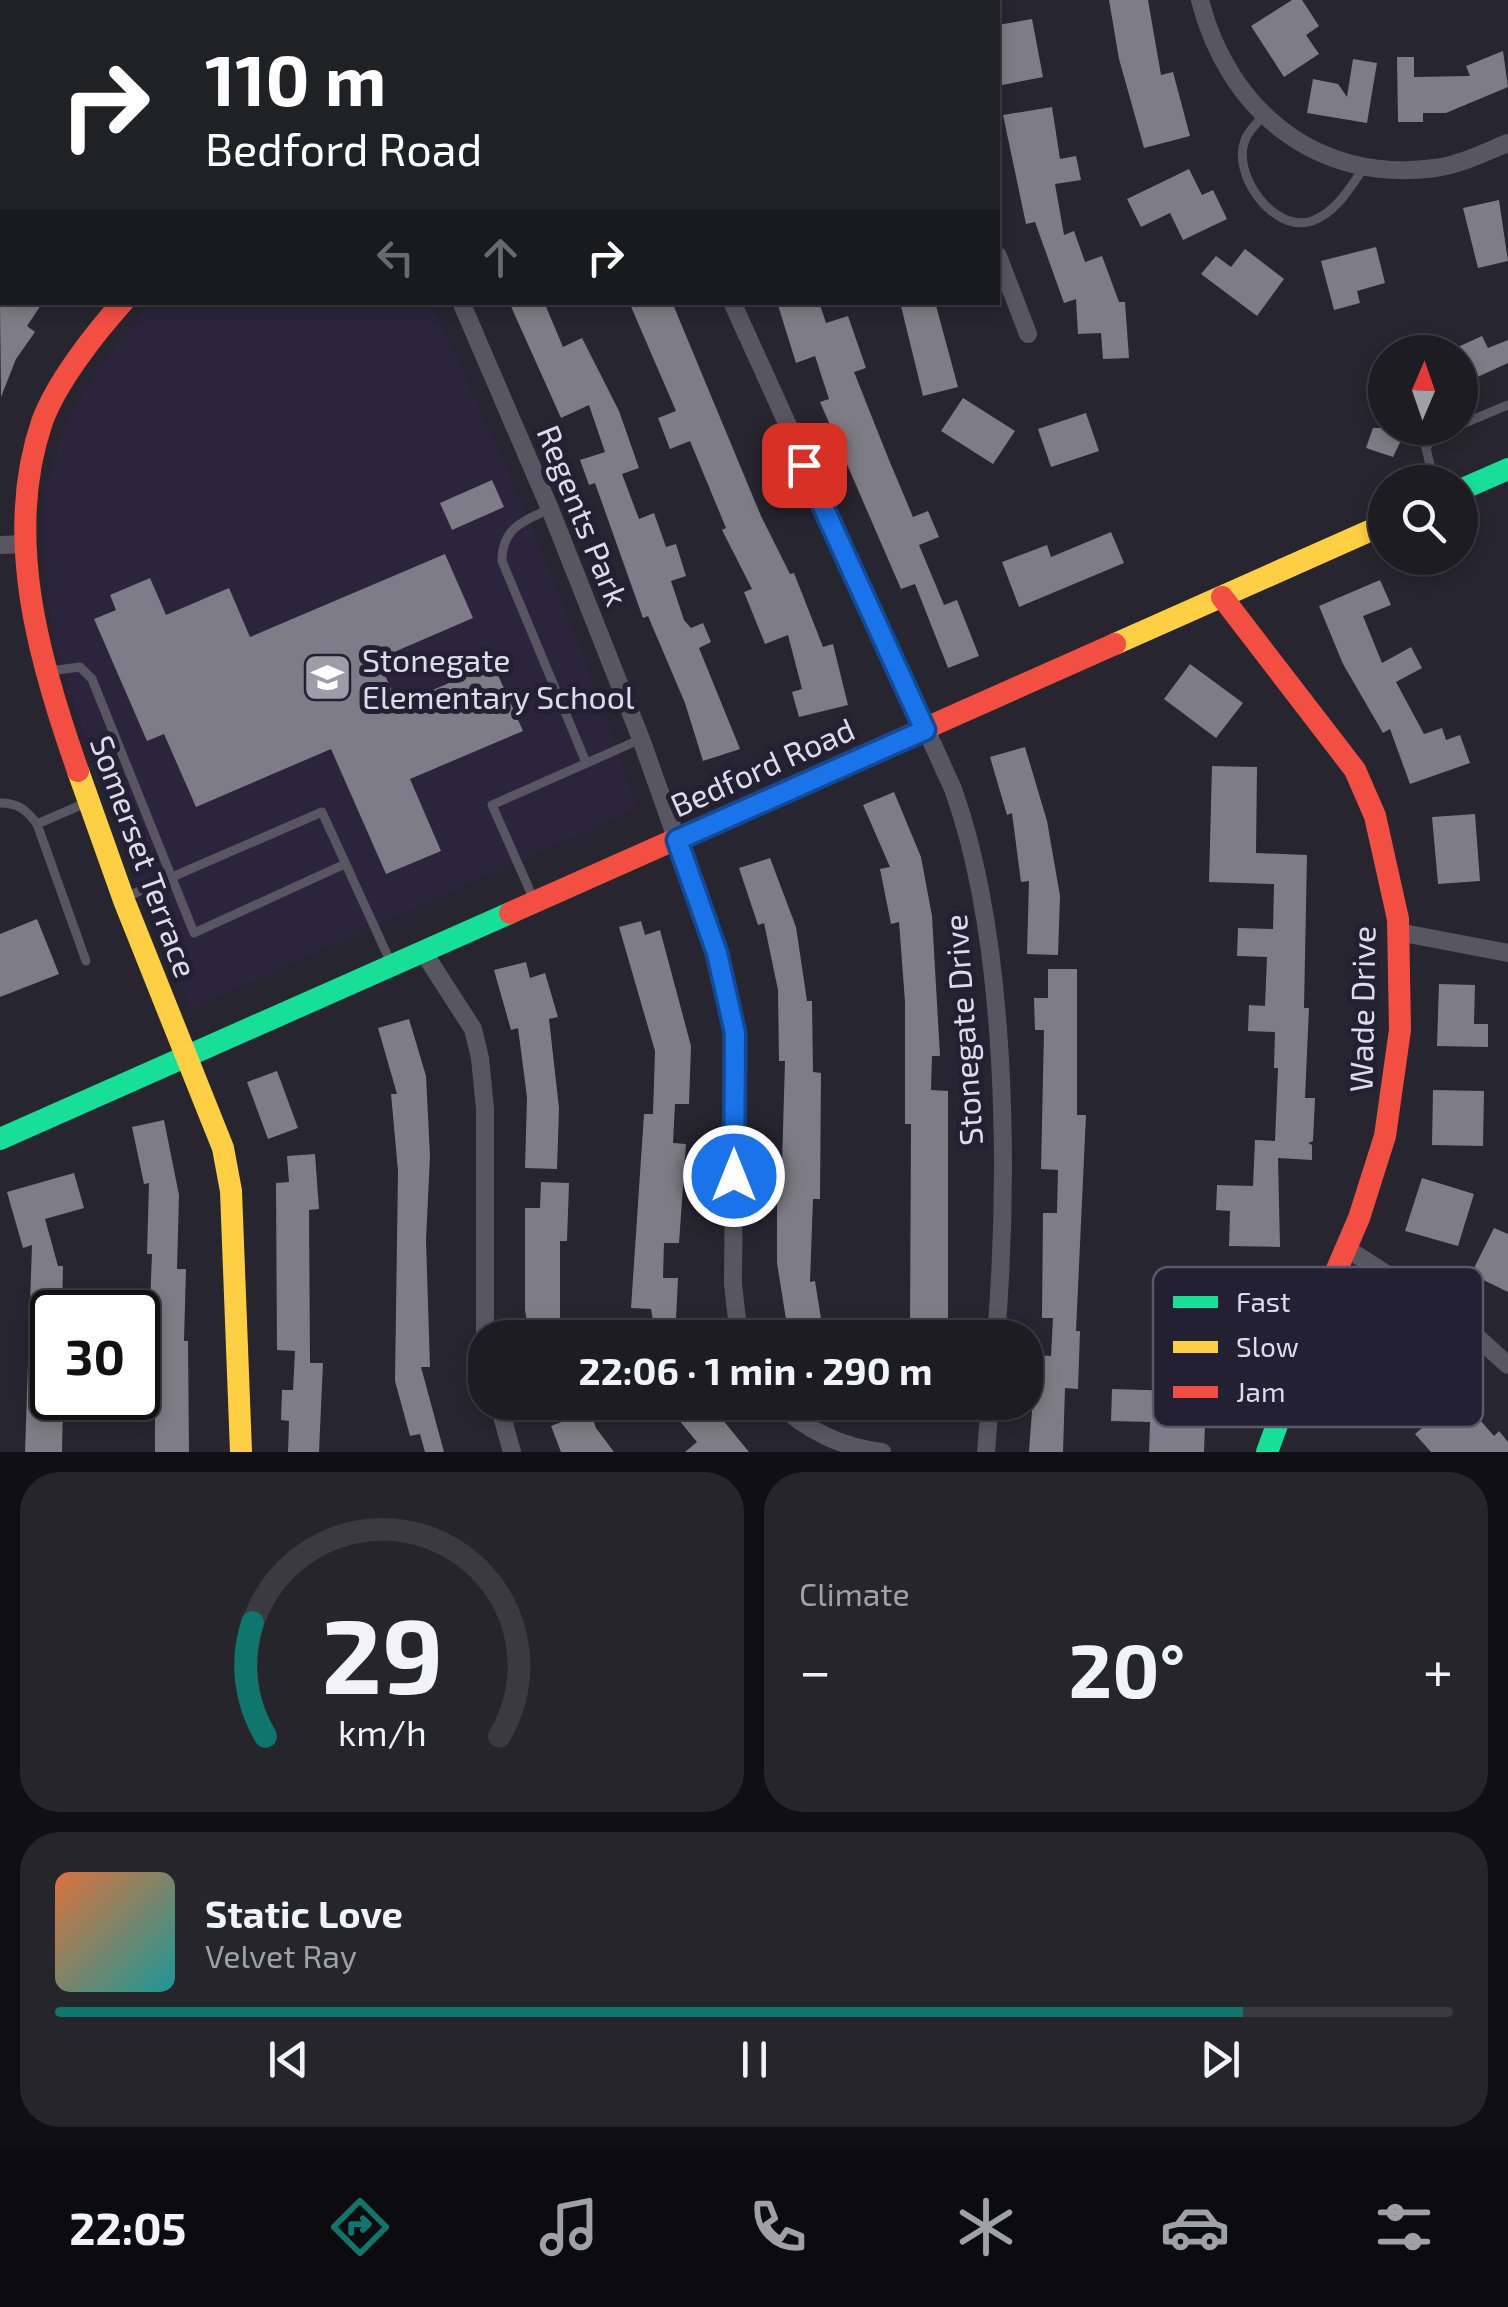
<!DOCTYPE html>
<meta charset="utf-8">
<style>
:root{--surface:#1d1c23;--page:#25252b;--text:#f1f3f6;--muted:#a0a1a6;--line:#3b3a41;--accent:#0f766e}
body{margin:0;font-family:"Exo 2",sans-serif;background:var(--page);color:var(--text);height:100vh;display:flex;flex-direction:column;font-size:38px;white-space:nowrap}
*{box-sizing:border-box;margin:0}
p{font-size:32px;color:var(--muted)}
.icon{flex:none;width:55px;height:55px;fill:none;stroke:currentColor;stroke-width:2;stroke-linecap:round;stroke-linejoin:round}
.map{position:relative;height:1452px;overflow:hidden}
.side{display:flex;flex-direction:column;gap:20px;padding:20px;background:#100f13;flex:1}
.side>*{flex:none}
.guide{position:absolute;left:0px;top:0px;width:1000px;height:305px;box-shadow:0 5px 15px #0003,0 0 0 2px var(--line);background:#202124;color:#fff;overflow:hidden}
.needle{width:65px;rotate:2deg}
.controls{position:absolute;left:1368px;top:335px;display:grid;gap:20px}
.controls a{display:grid;place-items:center;width:110px;height:110px;border-radius:50%;background:var(--surface);box-shadow:0 5px 15px #0003,0 0 0 2px var(--line);font-size:50px}
.speed{position:absolute;left:30px;top:1290px;display:flex;gap:20px;font-size:50px;font-weight:700;text-align:center}
.speed>*{display:grid;place-content:center;width:130px;height:130px;border-radius:50%;background:var(--surface);box-shadow:0 5px 15px #0003,0 0 0 2px var(--line);line-height:1}
.speed .limit{border:5px solid #111;border-radius:15px;background:#fff;color:#111}
.pin{position:absolute;display:grid;place-items:center;width:85px;height:85px;color:#fff;margin:-42px;border-radius:20px;box-shadow:0 5px 15px #0006}
.me{position:absolute;width:110px;margin:-55px;rotate:0deg;stroke-linejoin:round;filter:drop-shadow(0 0 8px #0008)}
.turn{display:flex;align-items:center;gap:35px;height:210px;padding:0 40px;font-size:45px}
.turn .icon{width:130px;height:130px;stroke-width:2.5}
.turn b{display:block;font-size:70px;line-height:85px}
.lanes{display:flex;align-items:center;height:95px;padding:0 40px;background:#0003;justify-content:center;gap:50px;direction:ltr}
.lanes .off{opacity:.35}
.big{font-size:75px;font-weight:700;line-height:1.1}
.side .tile{flex:1;display:flex;flex-direction:column;justify-content:center;gap:15px;min-width:0;padding:0 35px;border-radius:40px;background:var(--page)}
.side .dial{align-items:center;gap:0}
.dial svg{height:260px;overflow:visible;fill:none;stroke:var(--line);stroke-width:7;stroke-linecap:round;text-anchor:middle}
.dial text{fill:var(--text);stroke:none}
.song{display:flex;align-items:center;gap:30px}
.cover{width:120px;height:120px;border-radius:15px;background:linear-gradient(135deg,hsl(20 70% 55%),hsl(180 70% 35%))}
.played{height:10px;border-radius:5px;background:linear-gradient(90deg,var(--accent) 85%,var(--line) 85%)}
.keys{display:flex;justify-content:space-around;direction:ltr}
.heat{display:flex;justify-content:space-between;align-items:center;font-size:55px;direction:ltr}
.side .tiles{flex:1;display:grid;gap:20px;grid-template-columns:1fr 1fr}
.tile:last-child{grid-column:span 2}
.trip{position:absolute;left:468px;top:1320px;width:575px;height:100px;border-radius:40px;background:var(--surface);box-shadow:0 5px 15px #0003,0 0 0 2px var(--line);font-weight:700;line-height:100px;text-align:center}
.tab-bar{display:flex;height:160px;justify-content:space-around;align-items:center;background:#0c0b0e;color:var(--muted)}
.tab-bar .icon{width:70px;height:70px}
.tab-bar .selected{color:var(--accent)}
.tab-bar b{font-size:45px;color:var(--text)}
.map>svg:first-child{display:block}
.built{fill:#2a253d}
.building{fill:#7e7c86}
.lines{fill:none;stroke-linecap:round;stroke-linejoin:round}
.lane{stroke:#585661;stroke-width:9}
.street{stroke:#585661;stroke-width:18}
.fast{stroke:#16e098;stroke-width:22}
.slow{stroke:#ffcf43;stroke-width:22}
.jam{stroke:#f24e42;stroke-width:22}
.route-casing{stroke:#114b97;stroke-width:25}
.route{stroke:#1a73e8;stroke-width:18}
.labels{text-anchor:middle;dominant-baseline:central;stroke-width:10;stroke-linejoin:round;paint-order:stroke}
.street-label{font-size:32px;fill:#dedcea;stroke:#242034}
.poi-label{font-size:32px;fill:#dedcea;stroke:#242034;text-anchor:start}
.key{fill:#242034;stroke:#5c586b;stroke-width:2.5}
.key-label{font-size:28px;fill:#dedcea}
</style>
<div class="map">
<svg width="1508" height="1452" viewBox="0 0 1508 1452">
<rect width="100%" height="100%" fill="#27252f"/>
<polygon class="built" points="151,303 431,303 504,460 573,629 638,808 191,1009 136,882 77,715 53,638 44,561 45,488 64,426 100,366"/>
<g class="building">
<polygon points="1109,0 1148,0 1161,75 1173,72 1190,136 1144,148 1119,59"/>
<polygon points="1292,0 1302,0 1319,26 1306,35 1319,54 1284,77 1251,26"/>
<polygon points="1032,19 1043,77 1002,85 998,25"/>
<polygon points="1503,51 1508,87 1446,113 1423,113 1423,122 1398,122 1397,57 1414,57 1414,77 1470,76 1466,66"/>
<polygon points="1353,59 1377,63 1367,123 1307,113 1313,79 1338,84 1347,97"/>
<polygon points="1052,107 1060,159 1076,156 1081,180 1055,184 1064,235 1074,231 1085,262 1102,256 1119,302 1125,302 1129,358 1103,359 1101,333 1078,334 1076,299 1064,303 1035,222 1026,224 1003,115"/>
<polygon points="1189,169 1202,195 1213,190 1227,219 1183,240 1170,213 1141,227 1127,199"/>
<polygon points="1499,200 1508,261 1478,268 1463,208"/>
<polygon points="1376,247 1385,283 1357,291 1360,303 1334,310 1321,261"/>
<polygon points="1245,249 1284,279 1257,316 1201,274 1216,256 1231,267"/>
<polygon points="0,302 43,302 27,326 35,332 16,359 1,397"/>
<polygon points="509,302 544,302 563,347 582,338 619,411 639,468 622,474 639,519 654,513 666,547 676,544 686,576 671,581 684,620 691,628 703,623 711,642 699,648 740,749 703,761 685,703 648,616 643,618 595,483 589,485 580,460 605,452 589,405 561,418"/>
<polygon points="629,302 672,302 761,516 790,574 794,573 823,647 833,644 848,705 799,717 792,692 802,689 788,635 765,644 744,592 752,589 722,530 726,528 690,441 670,449 658,418 676,411"/>
<polygon points="777,302 819,302 826,323 848,316 866,368 854,372 889,460 913,517 928,511 939,537 919,545 944,605 957,600 979,656 948,668 915,584 901,589 820,402 829,399 815,356 796,363"/>
<polygon points="900,302 935,302 958,387 923,396"/>
<polygon points="1482,336 1488,348 1508,340 1508,363 1460,385 1460,346"/>
<polygon points="963,398 1015,431 993,464 941,431"/>
<polygon points="1086,413 1099,451 1051,467 1038,429"/>
<polygon points="1373,428 1407,428 1393,457 1366,448"/>
<polygon points="492,480 504,507 452,530 440,503"/>
<polygon points="1111,532 1124,563 1019,607 1002,562 1047,545 1051,557"/>
<polygon points="445,554 473,618 378,659 398,705 493,664 523,731 410,779 441,851 386,874 331,749 196,807 164,734 147,741 94,619 116,610 110,595 150,578 166,615 229,588 250,637"/>
<polygon points="1380,580 1391,605 1363,616 1382,663 1411,647 1422,668 1396,682 1424,734 1442,728 1446,740 1460,735 1470,763 1410,784 1390,729 1383,733 1343,664 1319,606"/>
<polygon points="1190,664 1243,703 1216,738 1164,699"/>
<polygon points="1025,747 1047,821 1060,896 1058,955 1027,954 1029,881 1021,882 1012,813 1007,815 990,757"/>
<polygon points="1212,766 1257,767 1256,853 1307,855 1304,1008 1309,1008 1305,1098 1315,1098 1313,1141 1308,1143 1312,1145 1312,1160 1278,1158 1280,1247 1229,1246 1230,1211 1216,1210 1217,1185 1253,1186 1255,1140 1275,1141 1278,1068 1274,1068 1275,1032 1248,1031 1249,1005 1265,1006 1267,957 1237,956 1238,928 1273,929 1274,884 1209,882"/>
<polygon points="894,792 921,857 932,916 940,1056 932,1056 931,1090 948,1091 948,1331 910,1329 911,1124 905,1124 905,1002 899,922 891,924 880,869 890,867 863,805"/>
<polygon points="1475,814 1480,881 1438,884 1432,817"/>
<polygon points="770,858 796,927 807,1001 812,1001 813,1072 821,1073 820,1199 813,1199 810,1282 815,1281 824,1338 789,1338 777,1263 777,1163 782,1163 785,1061 779,1061 778,990 764,923 758,925 739,868"/>
<polygon points="37,919 59,974 0,997 0,934"/>
<polygon points="641,921 645,935 660,930 691,1046 689,1104 675,1104 673,1143 686,1144 679,1243 664,1243 663,1278 678,1278 676,1319 683,1318 686,1338 656,1338 651,1309 631,1308 644,1114 653,1114 655,1051 619,927"/>
<polygon points="526,962 530,978 545,973 558,1017 549,1019 559,1108 557,1169 525,1168 527,1097 518,1028 511,1030 494,970"/>
<polygon points="1048,969 1077,969 1077,1115 1086,1115 1076,1331 1080,1331 1078,1389 1065,1388 1063,1452 1029,1452 1036,1355 1051,1356 1053,1318 1042,1318 1043,1213 1057,1213 1058,1170 1041,1169 1044,1030 1035,1030 1034,998 1048,998"/>
<polygon points="1439,984 1475,985 1474,1024 1488,1024 1488,1047 1437,1046"/>
<polygon points="409,1019 426,1076 430,1156 426,1240 430,1367 421,1367 444,1452 425,1452 420,1434 410,1436 395,1381 398,1171 391,1094 397,1094 378,1028"/>
<polygon points="277,1071 298,1128 268,1139 247,1082"/>
<polygon points="1433,1090 1484,1091 1483,1146 1432,1145"/>
<polygon points="164,1120 179,1195 177,1269 186,1269 184,1341 188,1341 189,1452 155,1452 155,1330 149,1330 152,1254 147,1254 149,1183 144,1184 132,1127"/>
<polygon points="315,1154 319,1209 309,1210 310,1363 323,1363 319,1452 288,1452 289,1421 281,1420 282,1390 293,1390 295,1351 277,1350 276,1183 289,1182 287,1156"/>
<polygon points="74,1173 84,1208 45,1219 58,1266 63,1266 62,1312 52,1312 52,1405 63,1405 62,1452 25,1452 32,1245 23,1248 7,1192"/>
<polygon points="1422,1178 1474,1194 1458,1246 1405,1231"/>
<polygon points="541,1182 569,1183 567,1241 560,1241 560,1338 530,1338 525,1310 525,1208 540,1208"/>
<polygon points="1494,1228 1508,1234 1508,1292 1471,1274"/>
<polygon points="1197,1278 1254,1280 1253,1309 1228,1308 1227,1338 1215,1338 1212,1425 1205,1424 1204,1452 1149,1452 1150,1422 1111,1421 1112,1389 1177,1391 1178,1360 1194,1361"/>
<polygon points="1435,1369 1494,1436 1499,1431 1508,1442 1508,1452 1431,1452 1415,1434 1422,1428 1398,1401"/>
<polygon points="557,1402 587,1402 596,1428 614,1452 561,1452 551,1426 564,1421"/>
<polygon points="664,1402 708,1402 749,1452 685,1452 697,1442"/>
</g>
<g class="lines">
<g class="lane">
<path d="M1264,115C1258,122 1248,131 1245,140C1231,174 1274,234 1312,221C1337,212 1351,186 1365,166"/>
<polyline points="1460,425 1508,405"/>
<polyline points="1434,482 1426,448 1434,436 1455,428"/>
<path d="M550,509C523,521 502,528 502,561L585,760"/>
<polyline points="50,671 80,667 92,679 194,933 345,864"/>
<path d="M0,803C18,803 27,810 37,824L88,802"/>
<polyline points="37,824 86,961"/>
<polyline points="126,897 322,812 391,963"/>
<polyline points="534,900 492,805 641,739"/>
</g>
<g class="street">
<polyline points="36,0 39,2"/>
<polyline points="612,0 613,2"/>
<polyline points="939,0 940,2"/>
<path d="M1200,0C1228,111 1318,184 1435,168C1460,165 1485,152 1508,143"/>
<polyline points="345,2 345,0"/>
<polyline points="844,2 847,0"/>
<polyline points="0,74 2,72"/>
<polyline points="998,256 1028,334"/>
<polyline points="461,302 550,509 641,739 717,953 735,1033 733,1284 739,1338"/>
<path d="M732,302L953,789C1008,942 1009,1175 996,1338"/>
<polyline points="0,545 24,544"/>
<polyline points="1398,932 1508,953"/>
<polyline points="424,953 473,1029 480,1058 485,1109 485,1338"/>
<polyline points="1346,1248 1458,1320 1508,1365"/>
<polyline points="498,1402 512,1452"/>
<path d="M778,1402C804,1430 844,1448 882,1452"/>
<polyline points="986,1452 990,1402"/>
</g>
<g class="fast">
<polyline points="1460,490 1508,469"/>
<polyline points="0,1139 510,913"/>
<polyline points="1267,1452 1321,1306"/>
</g>
<g class="slow">
<polyline points="1115,644 1385,524"/>
<polyline points="78,771 125,903 223,1148 231,1191 241,1452"/>
</g>
<g class="jam">
<polyline points="1222,597 1355,770 1375,816 1398,919 1400,1030 1385,1136 1359,1218 1321,1306"/>
<path d="M78,771C39,661 3,536 42,422C56,383 95,333 123,302"/>
<polyline points="510,913 1115,644"/>
</g>
</g>
<g class="lines">
<defs>
<polyline id="route" points="734,1176 735,1033 717,953 677,840 925,730 804,465"/>
</defs>
<use href="#route" class="route-casing"/>
<use href="#route" class="route"/>
</g>
<defs>
<symbol id="school-square" viewBox="-11 -11 22 22"><rect x="-9" y="-9" width="18" height="18" rx="4" fill="#9e9ca9" stroke="#242034"/><path d="M0-5L7-2L0 1L-7-2ZM-4 1L0 2.5L4 1V4Q0 6-4 4Z" fill="#fff"/></symbol>
</defs>
<g fill-rule="evenodd">
<use href="#school-square" x="300" y="650" width="55" height="55"/>
</g>
<g class="labels">
<g class="street-label">
<text transform="translate(584 515) rotate(68)">Regents Park</text>
<text transform="translate(762 766) rotate(-24)">Bedford Road</text>
<text transform="translate(145 856) rotate(70)">Somerset Terrace</text>
<text transform="translate(1361 1009) rotate(-89)">Wade Drive</text>
<text transform="translate(962 1030) rotate(-94)">Stonegate Drive</text>
</g>
<g class="poi-label">
<text x="362" y="659">Stonegate<tspan x="362" dy="37">Elementary School</tspan></text>
</g>
</g>
<rect x="1153" y="1267" width="330" height="160" rx="15" class="key"/>
<rect x="1173" y="1296" width="45" height="12" fill="#16e098"/>
<rect x="1173" y="1341" width="45" height="12" fill="#ffcf43"/>
<rect x="1173" y="1386" width="45" height="12" fill="#f24e42"/>
<g class="key-label">
<text x="1236" y="1312">Fast</text>
<text x="1236" y="1357">Slow</text>
<text x="1236" y="1402">Jam</text>
</g>
</svg>
<div class="controls">
<a><svg class="needle" viewBox="-14 -14 28 28"><path d="M0-13l5 13h-10z" fill="#e53935"/><path d="M0 13l5-13h-10z" fill="#a0a1a6"/></svg></a>
<a><svg class="icon" aria-label="search" viewBox="0 0 24 24"><circle cx="10" cy="10" r="6"/><path d="M15 15l6 6"/></svg></a>
</div>
<div class="speed"><div class="limit">30</div></div>
<div class="pin" style="left:804px;top:465px;background:#d93025"><svg class="icon" aria-label="arrive" viewBox="0 0 24 24"><path d="M6 21V4h12l-3 4 3 4H6"/></svg></div>
<svg class="me" style="left:734px;top:1176px" viewBox="-20 -20 40 40"><circle r="17" fill="#1a73e8" stroke="#fff" stroke-width="3"/><path d="M0-11L8 9 0 5-8 9z" fill="#fff"/></svg>
<div class="trip">22:06 · 1 min · 290 m</div>
<div class="guide">
<div class="turn"><svg class="icon" aria-label="right" viewBox="0 0 24 24"><path d="M7 20v-9h11M14 6l5 5-5 5"/></svg><div><b>110 m</b>Bedford Road</div></div>
<div class="lanes"><svg class="icon off" aria-label="left" viewBox="0 0 24 24"><path d="M17 20v-9H6M10 6l-5 5 5 5"/></svg><svg class="icon off" aria-label="ahead" viewBox="0 0 24 24"><path d="M12 20V5M6 11l6-6 6 6"/></svg><svg class="icon" aria-label="right" viewBox="0 0 24 24"><path d="M7 20v-9h11M14 6l5 5-5 5"/></svg></div>
</div>
</div>
<section class="side">
<div class="tiles">
<div class="tile dial"><svg viewBox="0 0 100 80">
<path d="M14 69A42 42 0 1 1 86 69"/>
<path d="M14 69A42 42 0 0 1 10 34" stroke="#0f766e"/>
<text x="50" y="56" font-size="32" font-weight="700">29</text>
<text x="50" y="72" font-size="11">km/h</text>
</svg></div>
<div class="tile"><p>Climate</p>
<div class="heat"><a>−</a><b class="big">20°</b><a>+</a></div>
</div>
<div class="tile">
<div class="song"><i class="cover"></i><div><b>Static Love</b><p>Velvet Ray</p></div></div>
<div class="played"></div>
<div class="keys"><svg class="icon" aria-label="previous" viewBox="0 0 24 24"><path d="M18 5L8 12l10 7zM5 5v14"/></svg><svg class="icon" aria-label="pause" viewBox="0 0 24 24"><path d="M8 5v14M16 5v14"/></svg><svg class="icon" aria-label="next" viewBox="0 0 24 24"><path d="M6 5l10 7-10 7zM19 5v14"/></svg></div>
</div>
</div>
</section>
<nav class="tab-bar">
<b>22:05</b>
<svg class="icon selected" aria-label="directions" viewBox="0 0 24 24"><path d="M12 3l9 9-9 9-9-9zM9 14v-3h6M13 9l2 2-2 2"/></svg>
<svg class="icon" aria-label="music" viewBox="0 0 24 24"><path d="M9 18V5l10-2v13"/><circle cx="6" cy="18" r="3"/><circle cx="16" cy="16" r="3"/></svg>
<svg class="icon" aria-label="phone" viewBox="0 0 24 24"><path d="M5 4h4l2 5-3 2q2 4 5 5l2-3 5 2v4C11 20 4 13 5 4z"/></svg>
<svg class="icon" aria-label="climate" viewBox="0 0 24 24"><path d="M12 3v18M4 7l16 10M4 17L20 7"/></svg>
<svg class="icon" aria-label="car" viewBox="0 0 24 24"><path d="M5 17H2v-5l4-1 3-4h7l3 4 3 1v5h-3M9 17h6M6 11h13"/><circle cx="7" cy="17" r="2"/><circle cx="17" cy="17" r="2"/></svg>
<svg class="icon" aria-label="filters" viewBox="0 0 24 24"><path d="M4 7h16M4 17h16"/><circle cx="9" cy="7" r="2"/><circle cx="15" cy="17" r="2"/></svg>
</nav>
